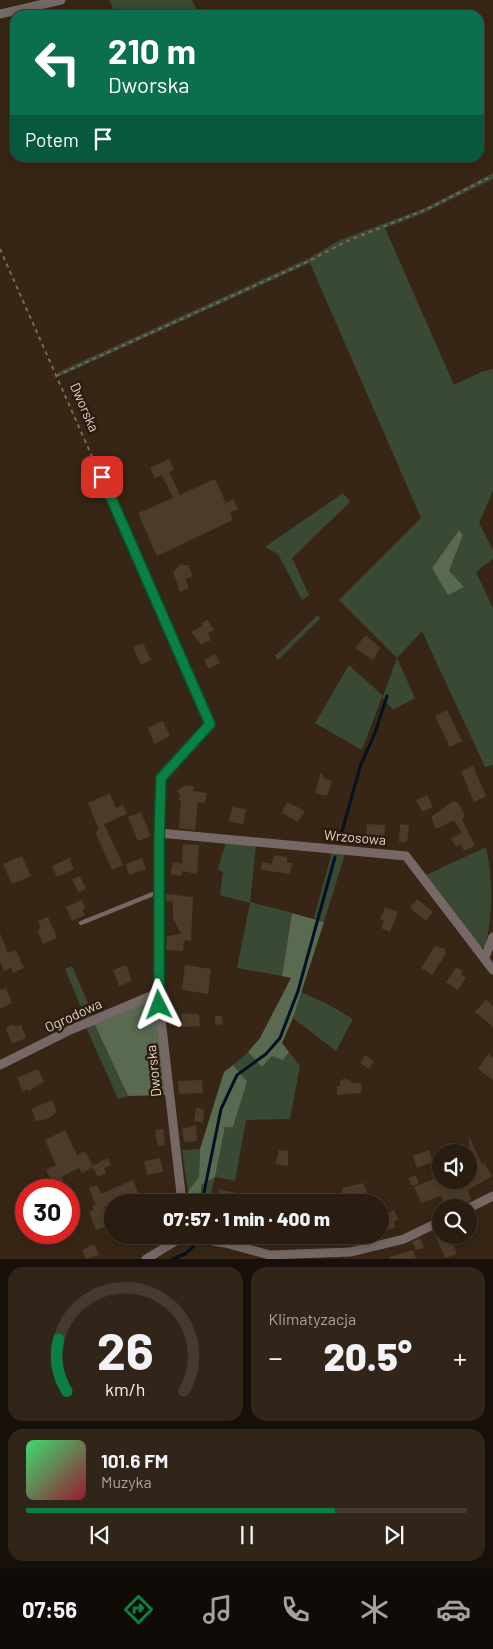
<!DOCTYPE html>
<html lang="pl">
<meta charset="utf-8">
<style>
:root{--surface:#291c10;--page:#312519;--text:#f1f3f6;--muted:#a5a19f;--line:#453a30;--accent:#0b8043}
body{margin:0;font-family:Barlow,sans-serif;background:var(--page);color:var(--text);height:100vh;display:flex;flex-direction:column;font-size:19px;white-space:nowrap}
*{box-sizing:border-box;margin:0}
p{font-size:16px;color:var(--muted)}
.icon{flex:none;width:28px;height:28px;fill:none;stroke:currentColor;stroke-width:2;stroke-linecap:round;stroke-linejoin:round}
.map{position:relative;height:1259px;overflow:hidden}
.sheet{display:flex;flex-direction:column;gap:8px;padding:8px;background:#170f09;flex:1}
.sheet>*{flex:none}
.top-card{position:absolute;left:10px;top:10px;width:474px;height:152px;border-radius:15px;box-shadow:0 2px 12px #0003,0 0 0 1px var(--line);background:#0b6e4f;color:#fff;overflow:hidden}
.fabs{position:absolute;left:432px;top:1144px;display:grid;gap:10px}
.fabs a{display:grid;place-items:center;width:45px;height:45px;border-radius:50%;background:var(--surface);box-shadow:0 2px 12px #0003,0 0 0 1px var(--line);font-size:25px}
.speed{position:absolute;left:15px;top:1179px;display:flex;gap:10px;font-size:25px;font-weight:700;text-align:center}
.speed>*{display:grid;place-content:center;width:65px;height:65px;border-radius:50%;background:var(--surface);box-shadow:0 2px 12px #0003,0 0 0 1px var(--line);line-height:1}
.speed .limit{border:8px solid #d22;background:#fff;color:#111}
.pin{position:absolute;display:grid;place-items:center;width:42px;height:42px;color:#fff;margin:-21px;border-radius:10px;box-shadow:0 2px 8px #0006}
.me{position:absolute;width:55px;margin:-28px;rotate:357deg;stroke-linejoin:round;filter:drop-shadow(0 0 4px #0008)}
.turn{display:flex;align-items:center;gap:18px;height:105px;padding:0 15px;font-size:22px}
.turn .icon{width:65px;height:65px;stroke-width:2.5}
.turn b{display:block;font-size:35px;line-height:42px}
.then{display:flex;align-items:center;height:48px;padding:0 15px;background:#0003;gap:10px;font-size:19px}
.big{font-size:38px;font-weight:800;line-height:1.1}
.sheet .widget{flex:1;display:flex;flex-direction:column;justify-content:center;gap:8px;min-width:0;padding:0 18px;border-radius:15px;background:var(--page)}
.sheet .dial{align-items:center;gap:0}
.dial svg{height:130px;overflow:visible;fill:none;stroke:var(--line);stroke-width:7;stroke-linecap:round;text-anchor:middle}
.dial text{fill:var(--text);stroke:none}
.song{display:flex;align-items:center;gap:15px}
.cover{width:60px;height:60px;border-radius:8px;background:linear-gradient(135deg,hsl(140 70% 55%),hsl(350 70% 35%))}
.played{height:5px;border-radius:2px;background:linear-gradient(90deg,var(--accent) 70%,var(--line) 70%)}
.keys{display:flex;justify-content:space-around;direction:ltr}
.heat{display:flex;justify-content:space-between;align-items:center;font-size:28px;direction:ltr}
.sheet .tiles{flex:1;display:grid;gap:8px;grid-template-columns:1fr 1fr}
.widget:last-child{grid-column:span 2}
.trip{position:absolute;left:104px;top:1194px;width:285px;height:50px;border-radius:25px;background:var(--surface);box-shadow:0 2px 12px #0003,0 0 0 1px var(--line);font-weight:800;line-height:50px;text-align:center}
.tabs{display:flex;height:80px;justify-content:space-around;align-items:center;background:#100b06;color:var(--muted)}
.tabs .icon{width:35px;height:35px}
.tabs .current{color:var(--accent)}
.tabs b{font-size:22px;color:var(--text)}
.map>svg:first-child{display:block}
.green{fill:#3a4933;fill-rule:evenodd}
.forest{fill:#596a51}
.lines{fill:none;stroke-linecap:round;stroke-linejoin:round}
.stream{stroke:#021123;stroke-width:3}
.building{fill:#4c3b29}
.path{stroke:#78695a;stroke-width:2;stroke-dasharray:4 4;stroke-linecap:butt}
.lane{stroke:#756866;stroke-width:4.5}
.street{stroke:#756866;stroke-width:9}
.route-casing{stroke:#07532c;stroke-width:12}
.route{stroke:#0b8043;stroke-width:9}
.labels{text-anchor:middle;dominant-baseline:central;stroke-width:5;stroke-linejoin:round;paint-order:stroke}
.street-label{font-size:14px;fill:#dfd4c9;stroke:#2c1c0b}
</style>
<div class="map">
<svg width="493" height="1259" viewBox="0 0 493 1259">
<rect width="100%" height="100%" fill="#372615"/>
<g class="green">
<polygon points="109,0 192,0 199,15 116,15"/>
<path d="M493,173V179L424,213L385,228L454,385L481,372L493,369V491L479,523L493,550V559L476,572L493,608V765L485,767L422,631L397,658L415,698L393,710L382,697L362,750L315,723L349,665L383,696L397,658L339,600L421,518L310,263L60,376L58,372L307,259L340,240L425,208ZM459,530L463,535L449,571L432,568Z"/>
<polygon points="343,493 350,502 292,558 309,595 302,600 278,554 265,547"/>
<polygon points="318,615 320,619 278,660 275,656"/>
<polygon points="226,842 256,845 250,902 292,913 282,976 237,968 250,903 220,895 223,872 218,869"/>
<path d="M486,847C493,877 493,917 485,947H479L424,876Z"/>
<polygon points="332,852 345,854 324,922 314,918"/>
<polygon points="72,966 93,1015 86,1019 65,969"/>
<polygon points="301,992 329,1005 353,1019 336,1051 293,1018"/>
<polygon points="94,1023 128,1096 118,1099 86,1027"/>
<polygon points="248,1052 262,1067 273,1055 283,1060 289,1052 300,1066 290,1119 246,1120 235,1181 215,1177 209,1202 201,1202 201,1185 215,1176 225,1127 247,1081 233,1065"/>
<polygon points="200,1149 199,1177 188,1191 182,1150"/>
</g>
<g class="forest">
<polygon points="459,530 463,535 449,571 464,587 448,595 432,568"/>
<polygon points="292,913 324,922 293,1018 282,1043 289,1052 283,1060 272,1056 262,1067 248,1052 260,1038 291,978 282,976"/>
<polygon points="155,998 166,1095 128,1096 94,1023"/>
<polygon points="233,1065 247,1081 233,1127 225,1127 215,1177 201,1185 201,1202 189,1202 188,1191 199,1177 200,1149 224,1072"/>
</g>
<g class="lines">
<g class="stream">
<polyline points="339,842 361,764 375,733 387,696"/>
<polyline points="202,1202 221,1109 237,1075 266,1054 280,1038 298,991 335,857"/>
<polyline points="173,1259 185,1254 194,1246"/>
</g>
</g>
<g class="building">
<polygon points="169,459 174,470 169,472 180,495 215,479 226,503 233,499 238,509 230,512 233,520 157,556 138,513 173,498 162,475 155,478 150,468"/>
<polygon points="180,565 188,565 193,576 185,579 189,588 180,592 173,572"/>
<polygon points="208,620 214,630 208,633 211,640 201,645 191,632 203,626 201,623"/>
<polygon points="366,635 380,648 373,660 355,648"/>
<polygon points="143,643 151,660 141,665 133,647"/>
<polygon points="215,654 220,663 209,669 204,660"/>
<polygon points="447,710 462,741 450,747 435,716"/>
<polygon points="163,721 170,736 154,744 148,728"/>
<polygon points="473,766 486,796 474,802 461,771"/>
<polygon points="321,772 325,779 332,781 327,796 315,793"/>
<polygon points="186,785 194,787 193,791 207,793 205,803 198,802 195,830 179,828 181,800 179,800 180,795 177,791"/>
<polygon points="110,793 116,808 123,805 127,814 104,824 123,865 112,870 95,832 99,830 88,803"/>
<polygon points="427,795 433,807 422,812 416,800"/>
<polygon points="453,801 458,803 464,813 465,817 462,819 475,846 464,851 461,844 456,847 451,838 462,833 454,820 436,829 431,817"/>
<polygon points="287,802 305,811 298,822 282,813"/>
<polygon points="232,807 246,809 243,824 229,822"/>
<polygon points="141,812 151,836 138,841 128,817"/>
<polygon points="367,824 385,825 384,839 366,837"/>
<polygon points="400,824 409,825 407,842 399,842"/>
<polygon points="183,844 199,845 197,874 182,871 181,876 170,874 173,862 182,864"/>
<polygon points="274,855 287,857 287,863 292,863 290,874 261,870 262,862 272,864"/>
<polygon points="22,856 31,876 12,884 3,864"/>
<polygon points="69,858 74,869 57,877 52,866"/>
<polygon points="142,858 146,869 129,875 126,864"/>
<polygon points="80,876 86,889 78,892 72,879"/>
<polygon points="166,894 193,897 191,941 184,940 183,951 166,950 167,936 181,934 173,918 173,902 166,901"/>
<polygon points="417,899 433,912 426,921 410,908"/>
<polygon points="82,900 85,909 82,910 85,915 72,921 66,907"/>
<polygon points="385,907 398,912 390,932 381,928 384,920 380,919"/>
<polygon points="48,917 57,938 43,944 37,930 41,928 38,921"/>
<polygon points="0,933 8,953 16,950 24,968 13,973 11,968 4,971 0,961"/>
<polygon points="435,946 445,949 445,955 432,975 421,968"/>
<polygon points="126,965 132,981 119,986 113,970"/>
<polygon points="185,965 211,969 208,994 182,990"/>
<polygon points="456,967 463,971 461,974 466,978 458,990 446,982"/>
<polygon points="6,988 12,1003 0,1009 0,990"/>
<polygon points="486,999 493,1006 493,1027 475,1012"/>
<polygon points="181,1014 199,1014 200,1026 182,1027"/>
<polygon points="215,1016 222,1016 223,1024 215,1025"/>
<polygon points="14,1024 15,1027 21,1025 26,1038 12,1044 6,1028"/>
<polygon points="488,1054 493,1058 493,1080 478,1069"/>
<polygon points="365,1055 374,1061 369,1069 360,1063"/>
<polygon points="38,1069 44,1082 28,1091 27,1089 23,1092 17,1078"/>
<polygon points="345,1078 353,1083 361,1083 361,1093 337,1095 337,1086 340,1086 340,1081"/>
<polygon points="202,1080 203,1093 179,1094 178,1081"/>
<polygon points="52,1100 57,1112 47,1119 36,1121 31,1109"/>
<polygon points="196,1108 204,1109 203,1122 194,1121"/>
<polygon points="196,1125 197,1141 184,1142 182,1129"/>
<polygon points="163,1129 165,1145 158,1146 155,1130"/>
<polygon points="65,1130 77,1155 85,1151 93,1167 82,1173 79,1168 61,1177 68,1190 56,1190 46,1170 56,1165 45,1140"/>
<polygon points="469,1137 482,1164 484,1163 492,1176 468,1190 471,1200 465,1204 462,1199 445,1206 441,1196 421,1203 414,1187 441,1176 441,1180 448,1180 450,1188 475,1180 469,1168"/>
<polygon points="279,1150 288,1151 288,1166 275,1164"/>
<polygon points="429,1150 433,1162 417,1168 413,1156"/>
<polygon points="108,1158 111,1165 104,1168 106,1173 98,1177 92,1166"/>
<polygon points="160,1158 163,1172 147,1175 144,1161"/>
<polygon points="416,1175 419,1183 412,1186 408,1178"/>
<polygon points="133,1180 139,1194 104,1207 109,1226 96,1230 89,1211 94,1210 92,1206 96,1205 89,1188 97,1185 101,1194"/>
<polygon points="364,1183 369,1202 352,1202 352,1200 342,1202 342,1188"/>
<polygon points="219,1189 241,1194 239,1202 217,1200"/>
<polygon points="69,1191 81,1216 72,1221 69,1215"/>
<polygon points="394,1210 398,1220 394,1221 395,1228 382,1231 380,1217"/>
<polygon points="441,1235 449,1235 457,1254 445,1258 436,1237"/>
<polygon points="420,1238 424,1248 416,1250 412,1242"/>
<polygon points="94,1244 99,1255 86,1259 82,1250"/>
<polygon points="413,1250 416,1259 390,1259 389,1257"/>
</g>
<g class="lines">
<g class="path">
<polyline points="0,249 98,470"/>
<polyline points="56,376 309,261 345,242 427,209 492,176"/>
</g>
<polyline class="lane" points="81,923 158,892"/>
<g class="street">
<polyline points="0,14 61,0"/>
<polyline points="101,477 210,724 161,778 158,993 182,1202"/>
<polyline points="159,833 406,856 493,970"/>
<polyline points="485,957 493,937"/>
<polyline points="0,1065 70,1030 158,993"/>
<polyline points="469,1208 493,1196"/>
<polyline points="146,1259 184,1236 225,1243 270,1255 350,1252 404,1239 441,1221"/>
</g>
</g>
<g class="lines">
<defs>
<polyline id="route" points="102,477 210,724 161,778 159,840 159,1005"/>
</defs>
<use href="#route" class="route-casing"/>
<use href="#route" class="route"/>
</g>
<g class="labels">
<g class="street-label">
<text transform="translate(85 407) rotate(66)">Dworska</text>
<text transform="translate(355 837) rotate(5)">Wrzosowa</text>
<text transform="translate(73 1015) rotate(-25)">Ogrodowa</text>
<text transform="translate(153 1071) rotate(-96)">Dworska</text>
</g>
</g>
</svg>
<div class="fabs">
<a><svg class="icon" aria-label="sound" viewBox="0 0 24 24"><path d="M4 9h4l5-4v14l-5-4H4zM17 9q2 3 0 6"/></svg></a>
<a><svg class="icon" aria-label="search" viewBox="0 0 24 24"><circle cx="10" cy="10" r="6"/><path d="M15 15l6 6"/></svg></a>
</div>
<div class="speed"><div class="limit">30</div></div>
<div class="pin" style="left:102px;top:477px;background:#d93025"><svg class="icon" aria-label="arrive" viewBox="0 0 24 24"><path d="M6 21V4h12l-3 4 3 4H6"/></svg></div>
<svg class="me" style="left:159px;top:1005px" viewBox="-20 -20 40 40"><path d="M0-17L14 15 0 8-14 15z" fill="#0b8043" stroke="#fff" stroke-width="4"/></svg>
<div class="trip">07:57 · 1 min · 400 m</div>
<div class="top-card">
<div class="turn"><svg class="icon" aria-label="left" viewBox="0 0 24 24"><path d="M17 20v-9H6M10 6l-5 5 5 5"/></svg><div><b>210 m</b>Dworska</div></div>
<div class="then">Potem<svg class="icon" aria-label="arrive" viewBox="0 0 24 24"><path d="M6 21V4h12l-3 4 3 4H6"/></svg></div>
</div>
</div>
<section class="sheet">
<div class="tiles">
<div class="widget dial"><svg viewBox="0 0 100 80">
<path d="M14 69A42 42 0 1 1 86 69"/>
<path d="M14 69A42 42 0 0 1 9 37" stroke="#0b8043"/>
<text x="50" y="56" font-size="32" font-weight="700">26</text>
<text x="50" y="72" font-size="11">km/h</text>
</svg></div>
<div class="widget"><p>Klimatyzacja</p>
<div class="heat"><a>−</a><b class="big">20.5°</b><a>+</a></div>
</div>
<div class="widget">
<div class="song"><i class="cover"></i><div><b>101.6 FM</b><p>Muzyka</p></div></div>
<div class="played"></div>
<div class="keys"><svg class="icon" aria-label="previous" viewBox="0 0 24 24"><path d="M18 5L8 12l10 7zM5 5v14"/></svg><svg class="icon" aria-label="pause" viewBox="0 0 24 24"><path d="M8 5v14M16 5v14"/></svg><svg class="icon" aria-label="next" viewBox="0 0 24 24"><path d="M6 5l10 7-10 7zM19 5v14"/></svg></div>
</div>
</div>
</section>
<nav class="tabs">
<b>07:56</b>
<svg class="icon current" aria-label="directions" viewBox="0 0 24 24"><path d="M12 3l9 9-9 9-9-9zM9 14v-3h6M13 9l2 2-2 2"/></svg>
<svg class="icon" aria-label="music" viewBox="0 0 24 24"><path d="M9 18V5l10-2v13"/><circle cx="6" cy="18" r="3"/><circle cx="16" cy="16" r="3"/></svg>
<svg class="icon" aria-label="phone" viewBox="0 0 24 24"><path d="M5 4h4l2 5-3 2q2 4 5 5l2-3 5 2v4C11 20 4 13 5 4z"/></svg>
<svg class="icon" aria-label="climate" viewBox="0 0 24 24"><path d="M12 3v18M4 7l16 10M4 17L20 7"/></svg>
<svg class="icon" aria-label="car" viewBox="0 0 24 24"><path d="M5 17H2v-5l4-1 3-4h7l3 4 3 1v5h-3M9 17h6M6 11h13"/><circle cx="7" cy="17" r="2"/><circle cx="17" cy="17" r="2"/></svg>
</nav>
